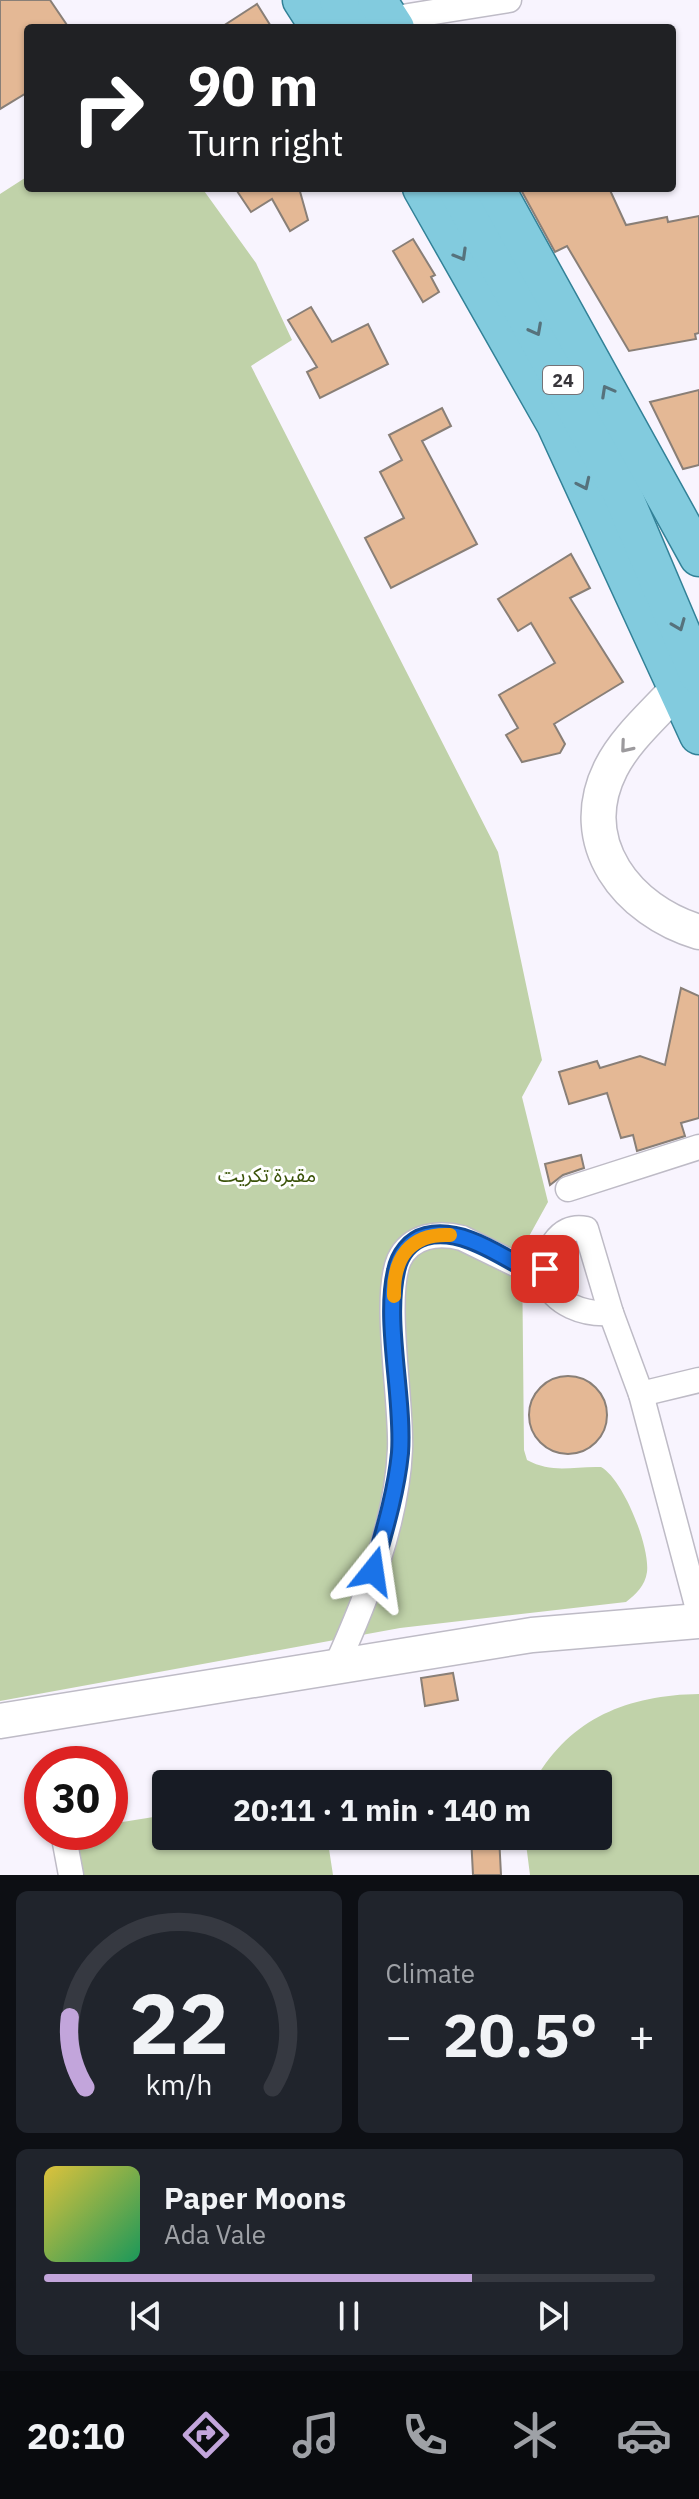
<!DOCTYPE html>
<meta charset="utf-8">
<style>
:root{--surface:#171b24;--page:#20242c;--text:#f1f3f6;--muted:#9ea1a6;--line:#363941;--accent:#c2a5db}
body{margin:0;font-family:"IBM Plex Sans","Noto Sans Arabic",sans-serif;background:var(--page);color:var(--text);height:100vh;display:flex;flex-direction:column;font-size:30px;white-space:nowrap}
*{box-sizing:border-box;margin:0}
p{font-size:26px;color:var(--muted)}
.icon{flex:none;width:44px;height:44px;fill:none;stroke:currentColor;stroke-width:2;stroke-linecap:round;stroke-linejoin:round}
.map{position:relative;height:1875px;overflow:hidden}
.drawer{display:flex;flex-direction:column;gap:16px;padding:16px;background:#0d0f14;flex:1}
.drawer>*{flex:none}
.guide{position:absolute;left:24px;top:24px;width:652px;height:168px;border-radius:8px;box-shadow:0 2px 6px #0004;background:#202124;color:#fff;overflow:hidden}
.speed{position:absolute;left:24px;top:1746px;display:flex;gap:16px;font-size:40px;font-weight:700;text-align:center}
.speed>*{display:grid;place-content:center;width:104px;height:104px;border-radius:50%;background:var(--surface);box-shadow:0 2px 6px #0004;line-height:1}
.speed .limit{border:12px solid #d22;background:#fff;color:#111}
.pin{position:absolute;display:grid;place-items:center;width:68px;height:68px;color:#fff;margin:-34px;border-radius:16px;box-shadow:0 4px 12px #0006}
.me{position:absolute;width:88px;margin:-44px;rotate:15deg;stroke-linejoin:round;filter:drop-shadow(0 0 6px #0008)}
.turn{display:flex;align-items:center;gap:28px;height:168px;padding:0 32px;font-size:36px}
.turn .icon{width:104px;height:104px;stroke-width:2.5}
.turn b{display:block;font-size:56px;line-height:68px}
.big{font-size:60px;font-weight:800;line-height:1.1}
.drawer .tile{flex:1;display:flex;flex-direction:column;justify-content:center;gap:12px;min-width:0;padding:0 28px;border-radius:12px;background:var(--page)}
.drawer .dial{align-items:center;gap:0}
.dial svg{height:208px;overflow:visible;fill:none;stroke:var(--line);stroke-width:7;stroke-linecap:round;text-anchor:middle}
.dial text{fill:var(--text);stroke:none}
.song{display:flex;align-items:center;gap:24px}
.cover{width:96px;height:96px;border-radius:12px;background:linear-gradient(135deg,hsl(50 70% 55%),hsl(150 70% 35%))}
.played{height:8px;border-radius:4px;background:linear-gradient(90deg,var(--accent) 70%,var(--line) 70%)}
.keys{display:flex;justify-content:space-around;direction:ltr}
.heat{display:flex;justify-content:space-between;align-items:center;font-size:44px;direction:ltr}
.drawer .tiles{flex:1;display:grid;gap:16px;grid-template-columns:1fr 1fr}
.tile:last-child{grid-column:span 2}
.trip{position:absolute;left:152px;top:1770px;width:460px;height:80px;border-radius:8px;background:var(--surface);box-shadow:0 2px 6px #0004;font-weight:800;line-height:80px;text-align:center}
.menu{display:flex;height:128px;justify-content:space-around;align-items:center;background:#090b0e;color:var(--muted)}
.menu .icon{width:56px;height:56px}
.menu .on{color:var(--accent)}
.menu b{font-size:36px;color:var(--text)}
.map>svg:first-child{display:block}
.green{fill:#c0d2a9}
.building{fill:#e4b895;stroke:#897f77;stroke-width:2}
.lines{fill:none;stroke-linecap:round;stroke-linejoin:round}
.street-casing{stroke:#bebbc6;stroke-width:27}
.secondary-casing{stroke:#bebbc6;stroke-width:37}
.primary-casing{stroke:#328197;stroke-width:41}
.street{stroke:#fff;stroke-width:24}
.secondary{stroke:#fff;stroke-width:34}
.primary{stroke:#82cbde;stroke-width:38}
.oneway{stroke:#56727c}
.oneway2{stroke:#9c9a9d}
.route-casing{stroke:#114b97;stroke-width:20}
.route{stroke:#1a73e8;stroke-width:14}
.slow{stroke:#f59e0b;stroke-width:14}
.labels{text-anchor:middle;dominant-baseline:central;stroke-width:6;stroke-linejoin:round;paint-order:stroke}
.shield{fill:#fff;stroke:#747276;stroke-width:2}
.shield-label{font-size:18px;font-weight:bold;fill:#38363b}
.park-label{font-size:20px;fill:#3b530a;stroke:#fff}
</style>
<div class="map">
<svg width="699" height="1875" viewBox="0 0 699 1875">
<rect width="100%" height="100%" fill="#f8f4fe"/>
<g class="green">
<path d="M28,176V188H202L256,263L292,340L251,366L498,852L542,1060L522,1097L548,1202L522,1249L524,1450L527,1460C553,1474 573,1466 601,1467C623,1479 650,1546 647,1572C645,1586 636,1594 626,1602L400,1628L0,1701V194Z"/>
<path d="M699,1694V1875H530L525,1836H598V1784H533C568,1719 627,1695 699,1694Z"/>
<polygon points="166,1815 166,1836 327,1836 333,1875 82,1875 75,1832 110,1832 110,1824"/>
</g>
<g class="building">
<polygon points="0,0 50,0 69,28 28,28 28,92 0,109"/>
<polygon points="257,4 272,28 220,28"/>
<polygon points="235,188 299,188 308,220 290,231 272,199 251,212"/>
<polygon points="520,188 609,188 626,225 667,217 668,222 699,216 699,333 695,334 696,339 629,351 567,246 555,252"/>
<polygon points="413,239 435,275 431,277 439,292 423,302 393,251"/>
<polygon points="311,307 332,342 368,324 388,364 320,398 307,372 317,367 288,320"/>
<polygon points="699,390 699,465 683,469 650,402"/>
<polygon points="442,408 451,426 422,441 477,544 391,588 365,538 404,518 380,472 402,460 389,435"/>
<polygon points="571,554 590,588 570,598 623,682 554,724 565,744 560,753 522,762 506,735 518,728 499,695 555,663 531,623 518,631 498,599"/>
<polygon points="681,988 699,996 699,1118 681,1123 685,1136 637,1151 633,1135 621,1138 607,1093 569,1104 559,1072 597,1061 600,1068 640,1056 665,1065"/>
<polygon points="581,1155 584,1168 563,1175 550,1185 545,1164"/>
<circle cx="568" cy="1415" r="39"/>
<polygon points="453,1673 458,1700 425,1706 421,1678"/>
<polygon points="471,1836 499,1836 501,1875 473,1875"/>
</g>
<g class="lines">
<defs>
<g id="street">
<polyline points="390,19 509,0"/>
<polyline points="568,1189 699,1147"/>
<path d="M544,1278C545,1254 557,1223 586,1229L611,1313L641,1394L699,1613"/>
<polyline points="641,1394 699,1380"/>
<path d="M336,1666C366,1600 397,1523 400,1449C402,1403 383,1297 399,1260C411,1235 438,1232 462,1238L544,1278C555,1305 584,1315 611,1313"/>
<polyline points="65,1843 71,1875"/>
</g>
<g id="secondary">
<path d="M678,688C656,713 626,738 611,768C573,843 628,911 699,932"/>
<polyline points="0,1721 532,1635 699,1621"/>
</g>
<g id="primary">
<polyline points="302,0 320,28"/>
<polyline points="339,0 358,28"/>
<polyline points="377,0 395,28"/>
<polyline points="422,188 556,424 699,735"/>
<polyline points="457,188 621,491 699,675"/>
<polyline points="495,188 699,557"/>
</g>
</defs>
<use href="#street" class="street-casing"/>
<use href="#secondary" class="secondary-casing"/>
<use href="#primary" class="primary-casing"/>
<use href="#street" class="street"/>
<use href="#secondary" class="secondary"/>
<use href="#primary" class="primary"/>
</g>
<defs><path id="oneway-chevron" d="M-2-3.5L2.5 0L-2 3.5" fill="none" stroke-width="1.6" stroke-linecap="round" stroke-linejoin="round" transform="scale(2)"/></defs>
<g class="oneway">
<use href="#oneway-chevron" transform="translate(461 255) rotate(60)"/>
<use href="#oneway-chevron" transform="translate(536 330) rotate(62)"/>
<use href="#oneway-chevron" transform="translate(607 391) rotate(-119)"/>
<use href="#oneway-chevron" transform="translate(584 484) rotate(65)"/>
<use href="#oneway-chevron" transform="translate(679 625) rotate(68)"/>
</g>
<use class="oneway2" href="#oneway-chevron" transform="translate(626 747) rotate(130)"/>
<g class="lines">
<defs>
<path id="route" d="M373,1571C384,1532 396,1493 400,1453C404,1398 384,1322 396,1271C399,1255 410,1240 426,1236C467,1226 509,1263 544,1278L545,1269"/>
</defs>
<use href="#route" class="route-casing"/>
<use href="#route" class="route"/>
<path class="slow" d="M394,1296C393,1258 410,1233 450,1235"/>
</g>
<g class="labels">
<rect class="shield" x="543" y="366" width="40" height="28" rx="6"/>
<g class="shield-label">
<text x="563" y="380">24</text>
</g>
<g class="park-label">
<text x="267" y="1174">مقبرة تكريت</text>
</g>
</g>
</svg>
<div class="speed"><div class="limit">30</div></div>
<div class="pin" style="left:545px;top:1269px;background:#d93025"><svg class="icon" aria-label="arrive" viewBox="0 0 24 24"><path d="M6 21V4h12l-3 4 3 4H6"/></svg></div>
<svg class="me" style="left:373px;top:1571px" viewBox="-20 -20 40 40"><path d="M0-17L14 15 0 8-14 15z" fill="#1a73e8" stroke="#fff" stroke-width="4"/></svg>
<div class="trip">20:11 · 1 min · 140 m</div>
<div class="guide">
<div class="turn"><svg class="icon" aria-label="right" viewBox="0 0 24 24"><path d="M7 20v-9h11M14 6l5 5-5 5"/></svg><div><b>90 m</b>Turn right</div></div>
</div>
</div>
<section class="drawer">
<div class="tiles">
<div class="tile dial"><svg viewBox="0 0 100 80">
<path d="M14 69A42 42 0 1 1 86 69"/>
<path d="M14 69A42 42 0 0 1 8 42" stroke="#c2a5db"/>
<text x="50" y="56" font-size="32" font-weight="700">22</text>
<text x="50" y="72" font-size="11">km/h</text>
</svg></div>
<div class="tile"><p>Climate</p>
<div class="heat"><a>−</a><b class="big">20.5°</b><a>+</a></div>
</div>
<div class="tile">
<div class="song"><i class="cover"></i><div><b>Paper Moons</b><p>Ada Vale</p></div></div>
<div class="played"></div>
<div class="keys"><svg class="icon" aria-label="previous" viewBox="0 0 24 24"><path d="M18 5L8 12l10 7zM5 5v14"/></svg><svg class="icon" aria-label="pause" viewBox="0 0 24 24"><path d="M8 5v14M16 5v14"/></svg><svg class="icon" aria-label="next" viewBox="0 0 24 24"><path d="M6 5l10 7-10 7zM19 5v14"/></svg></div>
</div>
</div>
</section>
<nav class="menu">
<b>20:10</b>
<svg class="icon on" aria-label="directions" viewBox="0 0 24 24"><path d="M12 3l9 9-9 9-9-9zM9 14v-3h6M13 9l2 2-2 2"/></svg>
<svg class="icon" aria-label="music" viewBox="0 0 24 24"><path d="M9 18V5l10-2v13"/><circle cx="6" cy="18" r="3"/><circle cx="16" cy="16" r="3"/></svg>
<svg class="icon" aria-label="phone" viewBox="0 0 24 24"><path d="M5 4h4l2 5-3 2q2 4 5 5l2-3 5 2v4C11 20 4 13 5 4z"/></svg>
<svg class="icon" aria-label="climate" viewBox="0 0 24 24"><path d="M12 3v18M4 7l16 10M4 17L20 7"/></svg>
<svg class="icon" aria-label="car" viewBox="0 0 24 24"><path d="M5 17H2v-5l4-1 3-4h7l3 4 3 1v5h-3M9 17h6M6 11h13"/><circle cx="7" cy="17" r="2"/><circle cx="17" cy="17" r="2"/></svg>
</nav>
